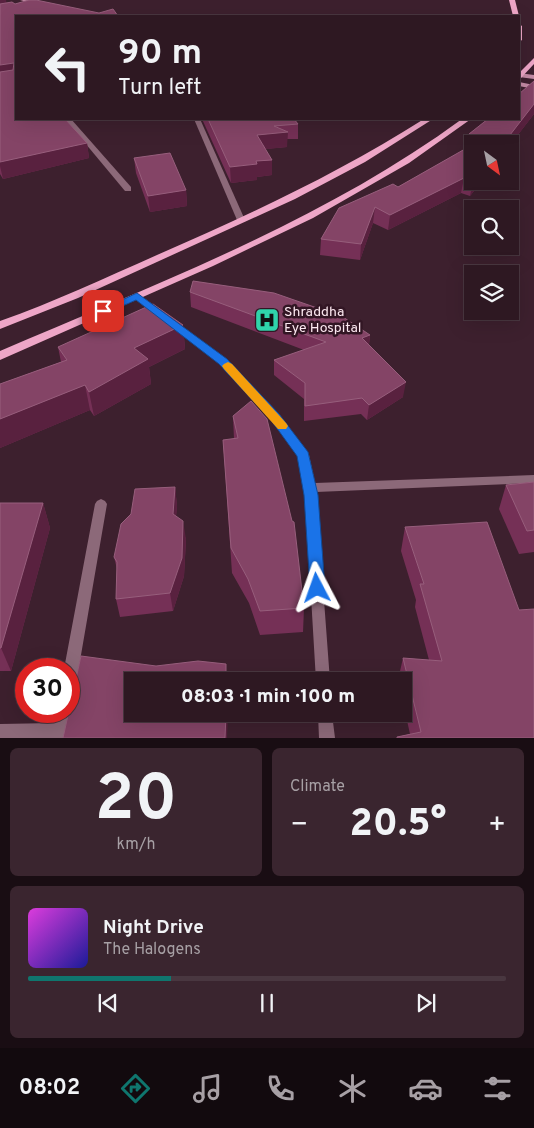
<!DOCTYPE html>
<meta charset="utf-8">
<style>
:root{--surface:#2e1822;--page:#3a252f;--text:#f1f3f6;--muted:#a7a0a5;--line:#493740;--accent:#0f766e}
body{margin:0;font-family:Overpass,sans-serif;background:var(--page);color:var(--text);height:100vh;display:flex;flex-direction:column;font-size:19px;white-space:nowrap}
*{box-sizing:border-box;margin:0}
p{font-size:16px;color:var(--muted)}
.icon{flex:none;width:28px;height:28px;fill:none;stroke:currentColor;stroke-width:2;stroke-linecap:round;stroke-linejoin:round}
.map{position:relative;height:738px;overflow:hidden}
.drawer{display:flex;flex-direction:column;gap:10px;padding:10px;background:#190d13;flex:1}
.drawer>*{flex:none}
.hud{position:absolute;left:15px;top:15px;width:505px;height:105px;border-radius:0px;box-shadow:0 5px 20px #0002,0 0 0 1px var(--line);background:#2e1822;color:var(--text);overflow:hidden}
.needle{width:32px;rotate:147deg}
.tools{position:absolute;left:464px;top:135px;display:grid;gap:10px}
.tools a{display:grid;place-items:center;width:55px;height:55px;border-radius:0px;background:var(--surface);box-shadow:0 5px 20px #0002,0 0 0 1px var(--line);font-size:25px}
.speed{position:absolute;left:15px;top:658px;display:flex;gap:10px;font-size:25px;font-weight:700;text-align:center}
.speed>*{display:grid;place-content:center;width:65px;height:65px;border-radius:50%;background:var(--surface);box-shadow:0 5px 20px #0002,0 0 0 1px var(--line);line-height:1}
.speed .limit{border:8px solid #d22;background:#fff;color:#111}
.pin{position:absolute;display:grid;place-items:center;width:42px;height:42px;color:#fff;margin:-21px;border-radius:10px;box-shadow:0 2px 8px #0006}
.me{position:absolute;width:55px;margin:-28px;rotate:356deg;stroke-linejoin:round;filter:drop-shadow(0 0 4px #0008)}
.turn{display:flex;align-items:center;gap:18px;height:105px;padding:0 20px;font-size:22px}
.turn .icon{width:65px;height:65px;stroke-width:2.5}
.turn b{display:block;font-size:35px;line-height:42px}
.big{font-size:38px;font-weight:800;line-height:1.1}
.drawer .tile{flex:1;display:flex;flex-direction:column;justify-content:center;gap:8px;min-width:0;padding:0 18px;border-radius:8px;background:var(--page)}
.drawer .dial{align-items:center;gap:0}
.dial b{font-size:65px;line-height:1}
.song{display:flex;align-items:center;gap:15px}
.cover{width:60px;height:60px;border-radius:8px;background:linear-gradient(135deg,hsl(300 70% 55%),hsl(240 70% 35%))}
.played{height:5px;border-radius:2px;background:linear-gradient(90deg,var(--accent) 30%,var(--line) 30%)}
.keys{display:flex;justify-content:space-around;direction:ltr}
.heat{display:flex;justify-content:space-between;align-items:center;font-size:28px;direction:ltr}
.drawer .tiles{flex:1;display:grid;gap:10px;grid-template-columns:1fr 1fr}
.tile:last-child{grid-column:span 2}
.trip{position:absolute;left:124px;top:672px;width:288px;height:50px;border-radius:0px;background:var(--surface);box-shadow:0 5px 20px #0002,0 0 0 1px var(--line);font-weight:800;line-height:50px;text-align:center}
.tabs{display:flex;height:80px;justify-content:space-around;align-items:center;background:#120a0e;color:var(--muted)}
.tabs .icon{width:35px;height:35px}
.tabs .on{color:var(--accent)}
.tabs b{font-size:22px;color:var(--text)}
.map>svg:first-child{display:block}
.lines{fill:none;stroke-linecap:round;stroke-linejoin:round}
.street{fill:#8c6979;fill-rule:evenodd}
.secondary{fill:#c48ba5;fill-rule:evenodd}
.primary{fill:#eea6c7;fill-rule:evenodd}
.wall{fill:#753056}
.shaded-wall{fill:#59213f}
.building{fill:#844466;stroke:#975e7c}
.route{fill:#1a73e8;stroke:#114b97}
.slow{fill:#f59e0b}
.labels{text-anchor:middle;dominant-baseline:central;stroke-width:5;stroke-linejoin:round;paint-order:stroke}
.poi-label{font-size:14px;fill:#fde9f1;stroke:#321624;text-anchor:start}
</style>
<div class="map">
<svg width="534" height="738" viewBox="0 0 534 738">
<rect width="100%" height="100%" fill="#3d202e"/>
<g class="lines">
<g class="street">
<polygon points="65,119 71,119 131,187 131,191 125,191"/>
<polygon points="194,119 200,119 245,220 244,222 238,222 237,220"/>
<polygon points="137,293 163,312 165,314 163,316 157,316 134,298 133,296 134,294"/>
<polygon points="174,321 226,359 279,414 309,455 315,483 534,475 534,483 316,492 330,681 316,681 305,495 298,456 271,420 220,363 171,326 169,324"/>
<polygon points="101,499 105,501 107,504 76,684 74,689 69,691 69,669 64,669 95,504 97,501"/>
<polygon points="69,705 72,711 67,738 0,738 0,724 54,723 56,711 69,711"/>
<polygon points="318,714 332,714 335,738 319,738"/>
</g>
<g class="secondary">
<polygon points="20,0 27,0 40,4 38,5"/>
<polygon points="519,73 534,75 534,79 519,77"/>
<polygon points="519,82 534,85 534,89 519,86"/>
</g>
<g class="primary">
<polygon points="509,0 515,0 519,16 513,16"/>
<polygon points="519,24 522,26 522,40 519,42"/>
<polygon points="534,58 534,64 521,78 519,79 519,73"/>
<path d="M424,119H433L365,162L295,199L78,298L0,329V321C54,302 105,278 157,255C249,215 339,173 424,119Z"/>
<path d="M462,119H471L409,163L313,218L213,266L0,360V351C158,283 323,221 462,119Z"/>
</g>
</g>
<g class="wall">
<polygon points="0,0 6,0 6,3 16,119 87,143 89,158 3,179 0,174"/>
<polygon points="534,81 534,114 510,145 510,144 472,144 472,181 482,181 470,196 461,193 388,230 373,223 360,260 320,255 321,239 398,187 467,148 469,134"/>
<polygon points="202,119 294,119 298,124 298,139 287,139 287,147 265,149 272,160 272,175 257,177 257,180 231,183"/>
<polygon points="134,158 186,190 187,206 150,212 136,173"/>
<polygon points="190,292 370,335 369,345 403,397 367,420 361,414 304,421 304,399 274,375 274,360 304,350 191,307"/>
<polygon points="183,325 185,349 149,367 151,384 94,416 90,410 0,448 0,384 61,362 58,347"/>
<polygon points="233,416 304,608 303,632 260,635 249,603 232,573 223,440 234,439"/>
<polygon points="534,482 534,552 519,554 499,509 506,485"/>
<polygon points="175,487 177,506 176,516 186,539 184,576 173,611 120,617 116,599 117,569 114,557"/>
<polygon points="0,503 43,503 50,528 11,671 0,671"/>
<polygon points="405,527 534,738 397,738 397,737 410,734 402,698 402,681 399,681 398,680 403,658 429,660 415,607 416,600 401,551"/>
</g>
<g class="shaded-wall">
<polygon points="0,0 6,0 8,10 0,11"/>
<polygon points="14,63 16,72 0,79 0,65"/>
<polygon points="534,104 534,114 510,145 510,144 503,144"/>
<polygon points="288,132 287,147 257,150 257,135"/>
<polygon points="87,143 89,158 3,179 0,166 0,162"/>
<polygon points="272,160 272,175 257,177 257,180 231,183 230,167 256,161"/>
<polygon points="464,178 461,193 388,230 390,215"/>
<polygon points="482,181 470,196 473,182"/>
<polygon points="186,190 187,206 150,212 148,196"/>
<polygon points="375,207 373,223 360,260 361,244"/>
<polygon points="183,325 185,349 149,367 151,384 94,416 89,392 134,348"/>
<polygon points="370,335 368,350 362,338"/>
<polygon points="406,382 403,397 367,420 369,405"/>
<polygon points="85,385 90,410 0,448 0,419"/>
<polygon points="175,487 177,506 175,532 173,514"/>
<polygon points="43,503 50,528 11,671 1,648"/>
<polygon points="183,521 186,539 184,576 173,611 170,593"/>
<polygon points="226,714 228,714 227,738 225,738"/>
</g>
<g class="building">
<polygon points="29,0 36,0 99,13 113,9 118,16 16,16 16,119 65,119 87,143 0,162 0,72 13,70 14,63 0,65 0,4 12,2 15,4"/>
<polygon points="534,81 534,104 503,144 474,144 485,138 469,134 488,119 519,119 519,94"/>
<polygon points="208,119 294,119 298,124 274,126 288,132 257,135 272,160 256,161 257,164 230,167"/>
<polygon points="472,145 473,182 464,178 390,215 375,207 361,244 321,239 339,208 393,184 398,187"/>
<polygon points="170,153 186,190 148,196 134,158"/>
<polygon points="193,281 274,293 343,317 370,335 362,338 406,382 369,405 362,398 305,406 305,383 274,360 326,342 190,292"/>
<polygon points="153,304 183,325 134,348 148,359 89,392 85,385 0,419 0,384 67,360 58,347"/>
<polygon points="251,401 267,419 292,521 294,522 304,608 260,611 248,579 231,548 223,440 238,438 233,416"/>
<polygon points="534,482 534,530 527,531 506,485"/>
<polygon points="175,487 173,514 183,521 182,558 170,593 116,599 117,562 114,557 121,524 131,514 135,489"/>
<polygon points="0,503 43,503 1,648 0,648"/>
<polygon points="487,522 519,610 534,609 534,738 397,738 397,737 421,732 403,658 442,661 420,584 424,584 405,527"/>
<polygon points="81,656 156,666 198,661 226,664 226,681 132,681 132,714 226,714 225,738 63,738"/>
</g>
<polygon class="route" points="137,293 227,359 279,414 308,452 318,495 325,588 323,593 317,595 312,593 310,588 304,495 297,456 271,420 219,364 136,300 107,313 103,314 98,311"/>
<polygon class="slow" points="228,362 232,364 286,423 288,426 286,429 278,429 224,369 222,366 224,364"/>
<defs>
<symbol id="hospital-square" viewBox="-11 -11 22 22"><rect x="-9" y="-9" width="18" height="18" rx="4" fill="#2fd4aa" stroke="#321624"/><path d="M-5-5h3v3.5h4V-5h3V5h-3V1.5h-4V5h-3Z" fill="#111"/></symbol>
</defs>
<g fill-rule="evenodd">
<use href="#hospital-square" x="253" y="306" width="28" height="28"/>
</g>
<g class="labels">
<g class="poi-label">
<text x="284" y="312">Shraddha<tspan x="284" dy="16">Eye Hospital</tspan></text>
</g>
</g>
</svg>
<div class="tools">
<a><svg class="needle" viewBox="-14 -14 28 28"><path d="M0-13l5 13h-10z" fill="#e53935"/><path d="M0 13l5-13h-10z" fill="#a7a0a5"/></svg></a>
<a><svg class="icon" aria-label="search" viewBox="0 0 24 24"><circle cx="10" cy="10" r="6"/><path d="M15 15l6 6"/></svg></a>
<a><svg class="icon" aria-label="layers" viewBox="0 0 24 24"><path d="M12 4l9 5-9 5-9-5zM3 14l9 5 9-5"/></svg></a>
</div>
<div class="speed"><div class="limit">30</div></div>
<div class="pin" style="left:103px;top:311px;background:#d93025"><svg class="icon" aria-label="arrive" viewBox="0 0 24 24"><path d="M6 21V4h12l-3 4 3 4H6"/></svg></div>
<svg class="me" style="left:317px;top:588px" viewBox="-20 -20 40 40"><path d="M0-17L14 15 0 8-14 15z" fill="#1a73e8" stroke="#fff" stroke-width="4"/></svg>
<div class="trip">08:03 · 1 min · 100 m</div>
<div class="hud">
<div class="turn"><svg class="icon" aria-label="left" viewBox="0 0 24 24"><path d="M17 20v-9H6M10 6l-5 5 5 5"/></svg><div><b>90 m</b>Turn left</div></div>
</div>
</div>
<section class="drawer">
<div class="tiles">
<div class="tile dial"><b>20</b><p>km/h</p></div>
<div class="tile"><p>Climate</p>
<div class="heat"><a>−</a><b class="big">20.5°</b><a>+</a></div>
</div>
<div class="tile">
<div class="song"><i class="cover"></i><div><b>Night Drive</b><p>The Halogens</p></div></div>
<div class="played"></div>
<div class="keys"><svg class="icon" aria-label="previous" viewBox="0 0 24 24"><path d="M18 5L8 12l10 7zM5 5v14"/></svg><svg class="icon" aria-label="pause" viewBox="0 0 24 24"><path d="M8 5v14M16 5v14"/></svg><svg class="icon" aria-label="next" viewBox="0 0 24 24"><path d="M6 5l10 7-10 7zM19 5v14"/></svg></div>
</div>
</div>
</section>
<nav class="tabs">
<b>08:02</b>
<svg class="icon on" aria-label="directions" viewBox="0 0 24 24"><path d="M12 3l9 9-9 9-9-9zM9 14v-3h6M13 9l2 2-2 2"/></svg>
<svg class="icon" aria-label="music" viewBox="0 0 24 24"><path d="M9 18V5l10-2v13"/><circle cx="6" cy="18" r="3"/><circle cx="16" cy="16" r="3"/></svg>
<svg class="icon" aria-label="phone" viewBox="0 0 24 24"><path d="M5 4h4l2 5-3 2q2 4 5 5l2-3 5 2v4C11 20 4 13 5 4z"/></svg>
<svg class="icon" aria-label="climate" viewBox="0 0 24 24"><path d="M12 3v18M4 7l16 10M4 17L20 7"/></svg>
<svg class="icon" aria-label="car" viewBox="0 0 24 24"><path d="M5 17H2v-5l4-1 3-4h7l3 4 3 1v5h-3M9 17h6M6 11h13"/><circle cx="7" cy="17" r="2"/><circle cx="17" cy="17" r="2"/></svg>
<svg class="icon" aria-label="filters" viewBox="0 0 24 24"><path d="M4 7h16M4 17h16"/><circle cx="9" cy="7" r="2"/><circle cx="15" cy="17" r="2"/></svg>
</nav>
